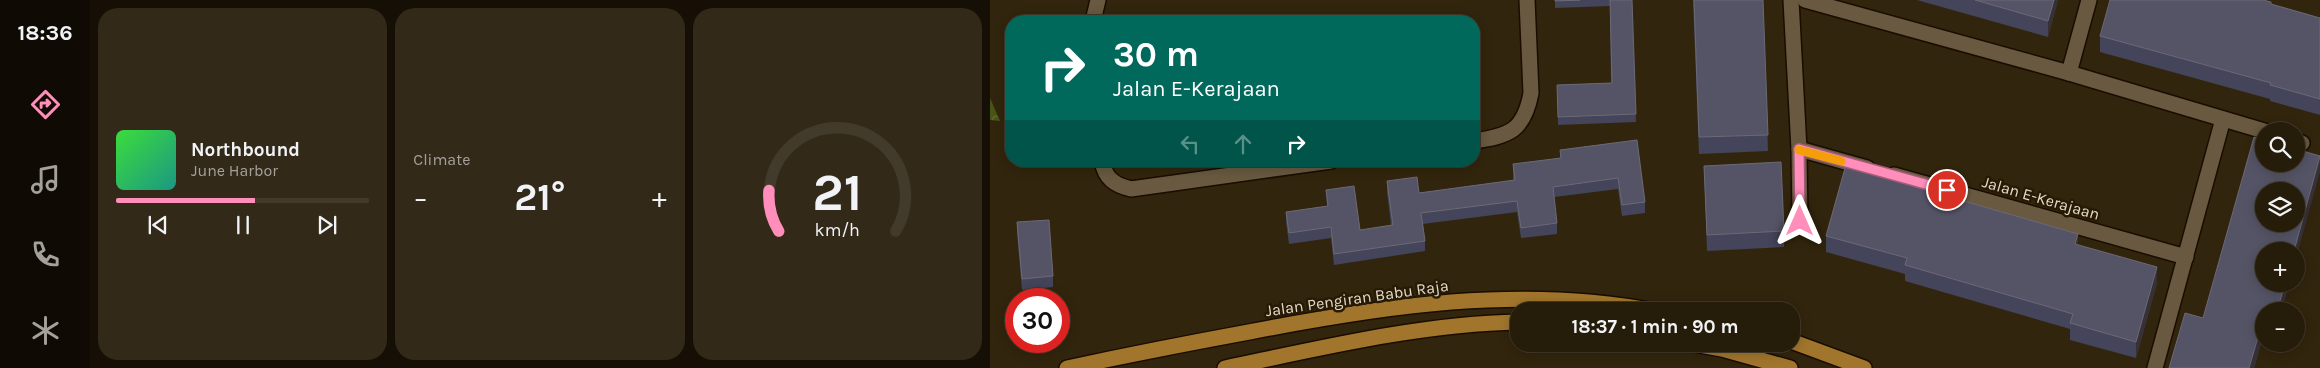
<!DOCTYPE html>
<meta charset="utf-8">
<style>
:root{--surface:#261c0a;--page:#322918;--text:#f1f3f6;--muted:#a4a19c;--line:#423a2b;--accent:#ff8eba}
body{margin:0;font-family:Karla,sans-serif;background:var(--page);color:var(--text);height:100vh;display:flex;flex-direction:column;font-size:19px;white-space:nowrap}
*{box-sizing:border-box;margin:0}
p{font-size:16px;color:var(--muted)}
.icon{flex:none;width:28px;height:28px;fill:none;stroke:currentColor;stroke-width:2;stroke-linecap:round;stroke-linejoin:round}
.map{position:relative;flex:1;overflow:hidden}
.sheet{display:flex;flex-direction:column;gap:8px;padding:8px;background:#150f06;width:900px}
.sheet>*{flex:none}
.top-card{position:absolute;left:15px;top:15px;width:475px;height:152px;border-radius:20px;box-shadow:0 2px 12px #0003,0 0 0 1px var(--line);background:#00695c;color:#fff;overflow:hidden}
.controls{position:absolute;left:1265px;top:122px;display:grid;gap:10px}
.controls a{display:grid;place-items:center;width:50px;height:50px;border-radius:50%;background:var(--surface);box-shadow:0 2px 12px #0003,0 0 0 1px var(--line);font-size:25px}
.speed{position:absolute;left:15px;top:288px;display:flex;gap:10px;font-size:25px;font-weight:700;text-align:center}
.speed>*{display:grid;place-content:center;width:65px;height:65px;border-radius:50%;background:var(--surface);box-shadow:0 2px 12px #0003,0 0 0 1px var(--line);line-height:1}
.speed .limit{border:8px solid #d22;background:#fff;color:#111}
.pin{position:absolute;display:grid;place-items:center;width:42px;height:42px;color:#fff;margin:-21px;border:2px solid #fff;border-radius:50%;box-shadow:0 1px 5px #0007}
.me{position:absolute;width:55px;margin:-28px;rotate:0deg;stroke-linejoin:round;filter:drop-shadow(0 0 4px #0008)}
.turn{display:flex;align-items:center;gap:18px;height:105px;padding:0 25px;font-size:22px}
.turn .icon{width:65px;height:65px;stroke-width:2.5}
.turn b{display:block;font-size:35px;line-height:42px}
.lanes{display:flex;align-items:center;height:48px;padding:0 25px;background:#0003;justify-content:center;gap:25px;direction:ltr}
.lanes .off{opacity:.35}
.big{font-size:38px;font-weight:700;line-height:1.1}
.sheet .card{flex:1;display:flex;flex-direction:column;justify-content:center;gap:8px;min-width:0;padding:0 18px;border-radius:20px;background:var(--page)}
.sheet .dial{align-items:center;gap:0}
.dial svg{height:130px;overflow:visible;fill:none;stroke:var(--line);stroke-width:7;stroke-linecap:round;text-anchor:middle}
.dial text{fill:var(--text);stroke:none}
.song{display:flex;align-items:center;gap:15px}
.cover{width:60px;height:60px;border-radius:8px;background:linear-gradient(135deg,hsl(120 70% 55%),hsl(170 70% 35%))}
.played{height:5px;border-radius:2px;background:linear-gradient(90deg,var(--accent) 55%,var(--line) 55%)}
.keys{display:flex;justify-content:space-around;direction:ltr}
.heat{display:flex;justify-content:space-between;align-items:center;font-size:28px;direction:ltr}
.sheet .tiles{flex:1;display:grid;gap:8px;grid-template-columns:repeat(3,1fr)}
.trip{position:absolute;left:520px;top:302px;width:290px;height:50px;border-radius:20px;background:var(--surface);box-shadow:0 2px 12px #0003,0 0 0 1px var(--line);font-weight:700;line-height:50px;text-align:center}
main{display:flex;flex:1;min-height:0}
.tabs{display:flex;flex-direction:column;width:90px;justify-content:space-around;align-items:center;background:#0f0b04;color:var(--muted)}
.tabs .icon{width:35px;height:35px}
.tabs .on{color:var(--accent)}
.tabs b{font-size:22px;color:var(--text)}
.map>svg:first-child{display:block}
.forest{fill:url(#forest-crowns)}
.lines{fill:none;stroke-linecap:round;stroke-linejoin:round}
.minor-casing{stroke:#1a0d00;stroke-width:18}
.primary-casing{stroke:#1a0d00;stroke-width:18}
.minor{stroke:#685940;stroke-width:15}
.primary{stroke:#a1752c;stroke-width:15}
.wall{fill:#44445a}
.shaded-wall{fill:#363136}
.building{fill:#555466;stroke:#6b6976;fill-rule:evenodd}
.route-casing{stroke:#a65c79;stroke-width:12}
.route{stroke:#ff8eba;stroke-width:9}
.slow{stroke:#f59e0b;stroke-width:9}
.labels{text-anchor:middle;dominant-baseline:central;stroke-width:5;stroke-linejoin:round;paint-order:stroke}
.street-label{font-size:16px;fill:#e2d9cb;stroke:#281b04}
</style>
<main>
<nav class="tabs">
<b>18:36</b>
<svg class="icon on" aria-label="directions" viewBox="0 0 24 24"><path d="M12 3l9 9-9 9-9-9zM9 14v-3h6M13 9l2 2-2 2"/></svg>
<svg class="icon" aria-label="music" viewBox="0 0 24 24"><path d="M9 18V5l10-2v13"/><circle cx="6" cy="18" r="3"/><circle cx="16" cy="16" r="3"/></svg>
<svg class="icon" aria-label="phone" viewBox="0 0 24 24"><path d="M5 4h4l2 5-3 2q2 4 5 5l2-3 5 2v4C11 20 4 13 5 4z"/></svg>
<svg class="icon" aria-label="climate" viewBox="0 0 24 24"><path d="M12 3v18M4 7l16 10M4 17L20 7"/></svg>
</nav>
<section class="sheet">
<div class="tiles">
<div class="card">
<div class="song"><i class="cover"></i><div><b>Northbound</b><p>June Harbor</p></div></div>
<div class="played"></div>
<div class="keys"><svg class="icon" aria-label="previous" viewBox="0 0 24 24"><path d="M18 5L8 12l10 7zM5 5v14"/></svg><svg class="icon" aria-label="pause" viewBox="0 0 24 24"><path d="M8 5v14M16 5v14"/></svg><svg class="icon" aria-label="next" viewBox="0 0 24 24"><path d="M6 5l10 7-10 7zM19 5v14"/></svg></div>
</div>
<div class="card"><p>Climate</p>
<div class="heat"><a>−</a><b class="big">21°</b><a>+</a></div>
</div>
<div class="card dial"><svg viewBox="0 0 100 80">
<path d="M14 69A42 42 0 1 1 86 69"/>
<path d="M14 69A42 42 0 0 1 8 44" stroke="#ff8eba"/>
<text x="50" y="56" font-size="32" font-weight="700">21</text>
<text x="50" y="72" font-size="11">km/h</text>
</svg></div>
</div>
</section>
<div class="map">
<svg width="1330" height="368" viewBox="0 0 1330 368">
<defs>
<pattern id="forest-crowns" width="20" height="18" patternUnits="userSpaceOnUse" patternTransform="scale(1.25)"><rect width="20" height="18" fill="#485414"/><path d="M2 6a3 3 0 1 1 6 0M12 15a3 3 0 1 1 6 0" fill="none" stroke="#626c35"/></pattern>
</defs>
<rect width="100%" height="100%" fill="#32250d"/>
<polygon class="forest" points="0,98 10,121 0,120"/>
<g class="lines">
<defs>
<g id="minor">
<polyline points="801,0 809,149 810,221"/>
<polyline points="815,0 1079,73 1274,131"/>
<polyline points="103,21 108,0"/>
<polyline points="1079,73 1099,0"/>
<path d="M484,141C519,136 534,131 541,93L537,0"/>
<polyline points="1306,141 1312,143"/>
<polyline points="809,149 877,168"/>
<path d="M112,161C115,179 125,185 141,189L341,161"/>
<polyline points="904,175 1196,257"/>
<polyline points="1165,368 1233,119"/>
</g>
<g id="primary">
<polyline points="801,341 874,368"/>
<polyline points="704,344 732,349 800,368"/>
<path d="M77,368C138,355 199,343 259,332C393,306 529,285 665,311"/>
<path d="M235,368C331,348 430,324 529,322"/>
</g>
</defs>
<use href="#minor" class="minor-casing"/>
<use href="#primary" class="primary-casing"/>
<use href="#minor" class="minor"/>
<use href="#primary" class="primary"/>
</g>
<g class="wall">
<polygon points="565,0 642,0 646,122 568,125 567,85 621,83 620,6 565,8"/>
<polygon points="703,0 773,0 778,151 709,154"/>
<polygon points="927,0 1068,0 1058,37"/>
<polygon points="1281,4 1330,18 1330,115 1280,101 1280,99 1110,52 1110,36"/>
<polygon points="647,140 655,202 655,213 632,216 628,189 564,197 567,223 567,234 531,238 527,212 433,224 435,241 435,251 344,265 341,238 299,244 296,222 296,212 337,206 336,190 370,230 396,226 401,225 397,192 397,181 429,193 523,180 523,164 570,158 570,150"/>
<polygon points="714,166 794,231 794,247 717,251"/>
<polygon points="1330,172 1274,284 1299,284 1291,311 1274,311 1274,336 1273,336 1264,368 1179,368 1213,318"/>
<polygon points="924,186 1088,245 1167,283 1146,358 1080,340 1080,329 915,281 915,274 836,252 836,236"/>
<polygon points="27,222 63,276 63,287 32,290 27,233"/>
</g>
<g class="shaded-wall">
<polygon points="1064,0 1068,0 1058,37 1058,21"/>
<polygon points="1330,156 1330,172 1306,258 1306,251 1304,251"/>
<polygon points="1088,234 1088,250 1085,244"/>
<polygon points="1167,267 1167,283 1146,358 1146,342"/>
<polygon points="1295,284 1299,284 1291,311 1287,311"/>
<polygon points="1273,320 1273,336 1264,368 1259,368"/>
</g>
<g class="building">
<polygon points="565,0 590,0 565,1"/>
<polygon points="620,0 642,0 646,114 568,117 567,85 622,83"/>
<polygon points="704,0 773,0 778,135 709,137"/>
<polygon points="985,0 1064,0 1058,21"/>
<polygon points="1120,0 1273,0 1281,2 1281,4 1330,18 1330,99 1280,85 1281,83 1110,36"/>
<path d="M1264,137L1274,140V164H1306V149L1330,156L1304,251H1274V284H1295L1287,311H1274V320H1273L1259,368H1179L1195,313L1213,318ZM1274,191H1306V224H1274Z"/>
<polygon points="647,140 655,202 632,205 628,178 563,187 567,223 531,228 527,201 431,213 435,241 344,254 341,227 299,233 296,212 338,206 336,190 364,186 370,230 396,226 403,225 397,181 427,177 429,193 525,180 523,164 571,158 570,150"/>
<polygon points="857,161 924,179 922,186 1088,234 1085,244 1167,267 1146,342 1080,323 1083,314 915,265 917,258 836,236"/>
<polygon points="791,162 794,231 717,235 714,166"/>
<polygon points="59,220 63,276 32,279 27,222"/>
</g>
<g class="lines">
<defs>
<polyline id="route" points="810,221 809,149 957,190"/>
</defs>
<use href="#route" class="route-casing"/>
<use href="#route" class="route"/>
<polyline class="slow" points="809,150 851,161"/>
</g>
<g class="labels">
<g class="street-label">
<text transform="translate(1051 198) rotate(16)">Jalan E-Kerajaan</text>
<text transform="translate(367 298) rotate(-8)">Jalan Pengiran Babu Raja</text>
</g>
</g>
</svg>
<div class="controls">
<a><svg class="icon" aria-label="search" viewBox="0 0 24 24"><circle cx="10" cy="10" r="6"/><path d="M15 15l6 6"/></svg></a>
<a><svg class="icon" aria-label="layers" viewBox="0 0 24 24"><path d="M12 4l9 5-9 5-9-5zM3 14l9 5 9-5"/></svg></a>
<a>+</a>
<a>−</a>
</div>
<div class="speed"><div class="limit">30</div></div>
<div class="pin" style="left:957px;top:190px;background:#d93025"><svg class="icon" aria-label="arrive" viewBox="0 0 24 24"><path d="M6 21V4h12l-3 4 3 4H6"/></svg></div>
<svg class="me" style="left:810px;top:221px" viewBox="-20 -20 40 40"><path d="M0-17L14 15 0 8-14 15z" fill="#ff8eba" stroke="#fff" stroke-width="4"/></svg>
<div class="trip">18:37 · 1 min · 90 m</div>
<div class="top-card">
<div class="turn"><svg class="icon" aria-label="right" viewBox="0 0 24 24"><path d="M7 20v-9h11M14 6l5 5-5 5"/></svg><div><b>30 m</b>Jalan E-Kerajaan</div></div>
<div class="lanes"><svg class="icon off" aria-label="left" viewBox="0 0 24 24"><path d="M17 20v-9H6M10 6l-5 5 5 5"/></svg><svg class="icon off" aria-label="ahead" viewBox="0 0 24 24"><path d="M12 20V5M6 11l6-6 6 6"/></svg><svg class="icon" aria-label="right" viewBox="0 0 24 24"><path d="M7 20v-9h11M14 6l5 5-5 5"/></svg></div>
</div>
</div>
</main>
